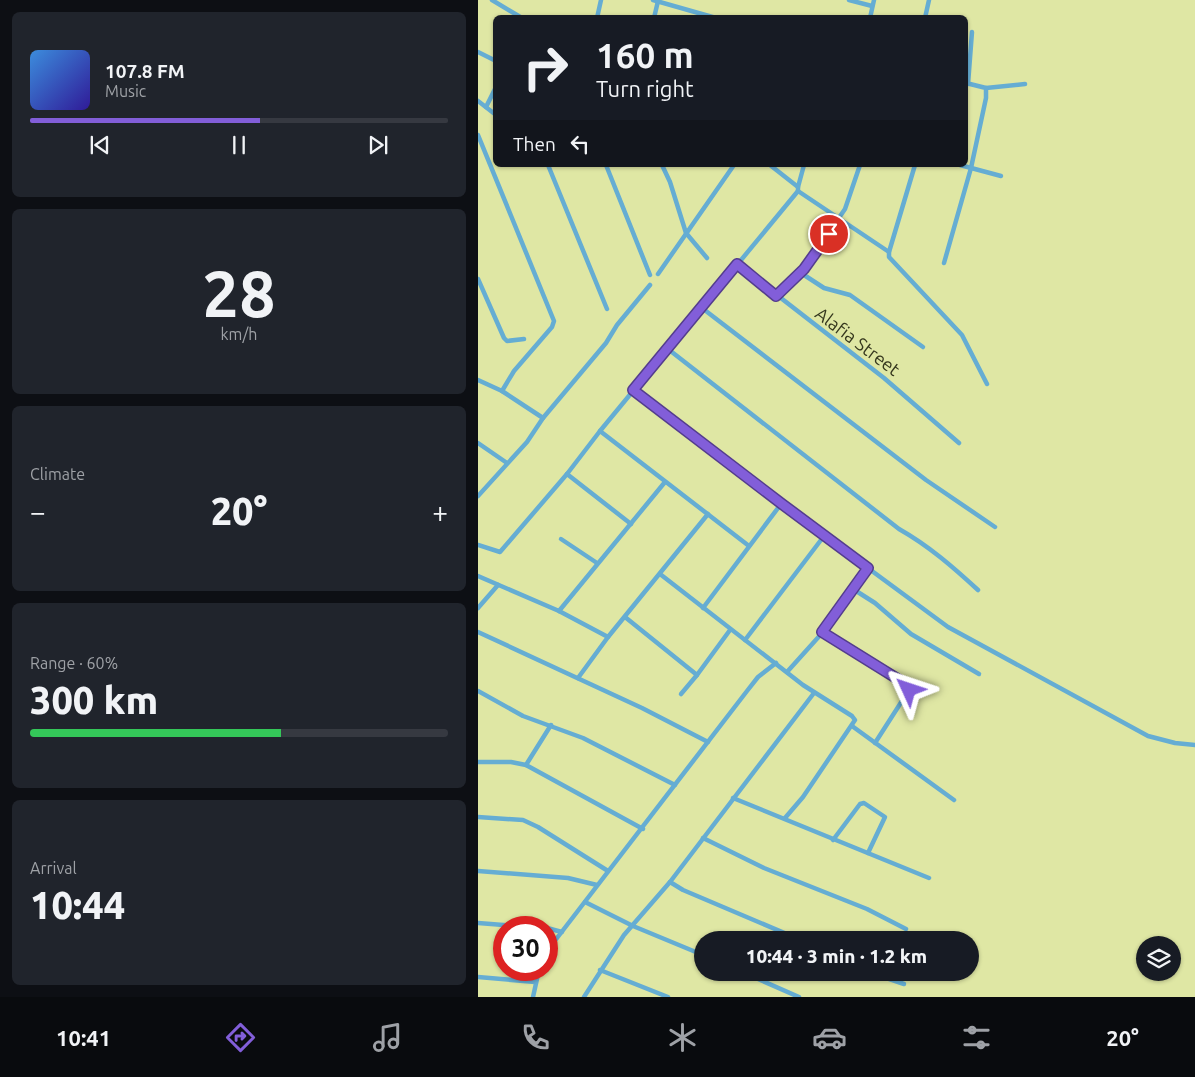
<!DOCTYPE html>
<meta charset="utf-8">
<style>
:root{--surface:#171b24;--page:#20242c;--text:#f1f3f6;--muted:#9ea1a6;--line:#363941;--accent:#825ed9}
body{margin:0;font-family:Ubuntu,sans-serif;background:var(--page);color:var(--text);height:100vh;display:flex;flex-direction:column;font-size:19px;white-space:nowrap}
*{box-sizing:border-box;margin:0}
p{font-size:16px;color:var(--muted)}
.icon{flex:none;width:28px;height:28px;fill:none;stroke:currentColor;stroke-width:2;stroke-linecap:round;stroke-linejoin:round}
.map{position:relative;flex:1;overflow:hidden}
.side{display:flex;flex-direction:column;gap:12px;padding:12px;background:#0d0f14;width:478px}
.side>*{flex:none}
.guide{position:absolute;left:15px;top:15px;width:475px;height:152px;border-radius:8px;box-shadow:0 1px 4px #0004;background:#171b24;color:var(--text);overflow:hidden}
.controls{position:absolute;left:658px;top:936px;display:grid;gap:10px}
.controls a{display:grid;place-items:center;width:45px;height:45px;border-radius:50%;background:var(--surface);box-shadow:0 1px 4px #0004;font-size:25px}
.speed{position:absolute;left:15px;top:916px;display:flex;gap:10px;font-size:25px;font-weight:700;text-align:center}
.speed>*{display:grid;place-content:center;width:65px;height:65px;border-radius:50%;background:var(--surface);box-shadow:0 1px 4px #0004;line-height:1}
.speed .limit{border:8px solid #d22;background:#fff;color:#111}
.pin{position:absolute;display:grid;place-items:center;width:42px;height:42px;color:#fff;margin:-21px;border:2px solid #fff;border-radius:50%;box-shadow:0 1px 5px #0007}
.me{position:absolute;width:55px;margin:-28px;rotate:312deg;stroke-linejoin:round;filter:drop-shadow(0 0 4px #0008)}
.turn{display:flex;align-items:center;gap:18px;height:105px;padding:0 20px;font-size:22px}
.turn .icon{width:65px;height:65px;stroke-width:2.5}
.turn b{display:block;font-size:35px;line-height:42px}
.then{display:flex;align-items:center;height:48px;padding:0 20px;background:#0003;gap:10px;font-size:19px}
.big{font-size:38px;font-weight:800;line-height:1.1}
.side .card{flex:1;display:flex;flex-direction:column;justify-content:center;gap:8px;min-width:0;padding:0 18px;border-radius:8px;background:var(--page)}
.side .dial{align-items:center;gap:0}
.dial b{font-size:65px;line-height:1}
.song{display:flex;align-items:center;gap:15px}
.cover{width:60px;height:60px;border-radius:8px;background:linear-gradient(135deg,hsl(210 70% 55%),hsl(250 70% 35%))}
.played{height:5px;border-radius:2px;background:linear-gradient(90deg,var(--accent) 55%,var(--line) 55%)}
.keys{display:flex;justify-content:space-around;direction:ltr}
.heat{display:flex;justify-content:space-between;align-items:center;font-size:28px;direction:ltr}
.charge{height:8px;border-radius:4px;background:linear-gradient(90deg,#34c759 60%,var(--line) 0)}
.trip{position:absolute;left:216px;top:931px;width:285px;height:50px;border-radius:25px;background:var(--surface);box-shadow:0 1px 4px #0004;font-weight:800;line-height:50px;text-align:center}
.tabs{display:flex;height:80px;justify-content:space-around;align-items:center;background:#090b0e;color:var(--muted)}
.tabs .icon{width:35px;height:35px}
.tabs .selected{color:var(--accent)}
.tabs b{font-size:22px;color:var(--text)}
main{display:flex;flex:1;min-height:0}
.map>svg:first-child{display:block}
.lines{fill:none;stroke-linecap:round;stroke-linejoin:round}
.minor{stroke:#65add3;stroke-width:4.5}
.route-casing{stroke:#543d8d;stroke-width:12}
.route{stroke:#825ed9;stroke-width:9}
.labels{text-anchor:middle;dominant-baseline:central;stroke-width:4;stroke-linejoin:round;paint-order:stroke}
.street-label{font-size:18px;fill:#36381e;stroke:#dfe7a4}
</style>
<main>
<section class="side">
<div class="card">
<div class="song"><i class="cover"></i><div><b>107.8 FM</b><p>Music</p></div></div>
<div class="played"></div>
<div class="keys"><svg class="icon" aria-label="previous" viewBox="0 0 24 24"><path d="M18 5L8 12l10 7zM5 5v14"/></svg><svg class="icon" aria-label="pause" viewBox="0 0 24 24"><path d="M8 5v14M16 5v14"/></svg><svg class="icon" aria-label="next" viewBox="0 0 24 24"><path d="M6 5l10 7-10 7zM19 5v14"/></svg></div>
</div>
<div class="card dial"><b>28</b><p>km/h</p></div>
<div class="card"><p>Climate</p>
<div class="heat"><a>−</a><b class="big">20°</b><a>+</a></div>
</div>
<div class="card"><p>Range · 60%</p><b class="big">300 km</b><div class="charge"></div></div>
<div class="card"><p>Arrival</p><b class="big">10:44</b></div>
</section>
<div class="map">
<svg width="718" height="997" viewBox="0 0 718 997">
<rect width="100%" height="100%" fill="#dfe7a4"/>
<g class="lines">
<g class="minor">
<polyline points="14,0 44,18"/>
<polyline points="175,0 238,18"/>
<polyline points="371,0 394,6"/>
<polyline points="119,18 123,0"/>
<polyline points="176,18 180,1"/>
<polyline points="392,18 396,0"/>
<polyline points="447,18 451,0"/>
<polyline points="0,52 18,61"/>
<polyline points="490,84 494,32"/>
<polyline points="508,88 547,84"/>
<polyline points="0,101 18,115"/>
<polyline points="8,107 18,87"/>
<polyline points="0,135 76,321 74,327 36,371 24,391"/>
<polyline points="70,165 129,309"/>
<polyline points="128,165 172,275"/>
<polyline points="184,165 192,182 208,233 229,258"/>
<polyline points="292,165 320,187 320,191 411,252"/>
<polyline points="437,165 411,252 411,257 484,335 509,384"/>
<polyline points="482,165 523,176"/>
<polyline points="320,187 326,165"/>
<polyline points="466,263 493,168 508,98 508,88 488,83"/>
<polyline points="259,264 406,378 481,443"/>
<polyline points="323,273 346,288 372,295 445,347"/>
<polyline points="180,274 256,165"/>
<polyline points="0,279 26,338 29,341 46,339"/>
<polyline points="298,296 326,269 367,209 382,165"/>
<polyline points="224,308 448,480 517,527"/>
<path d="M190,349L421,529C451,546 475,567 500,590"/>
<polyline points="0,380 24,391 65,418"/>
<polyline points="155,390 303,504 470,627 670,736 697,743 718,745"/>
<polyline points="122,431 271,546"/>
<polyline points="0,443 29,463"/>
<polyline points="89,474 153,524"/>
<polyline points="0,496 49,442 65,418 128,343 139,325 172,285"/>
<polyline points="83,539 119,563"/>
<polyline points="0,545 22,552 89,474 122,431 320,191"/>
<polyline points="182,574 325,685 374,716 377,720 325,797 307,818"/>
<polyline points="0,576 81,611 130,637"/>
<polyline points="375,589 397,603 433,634 501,674"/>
<polyline points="0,608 20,585"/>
<polyline points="225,608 303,504"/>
<polyline points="81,611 187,482"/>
<polyline points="147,617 219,675 252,630"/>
<polyline points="0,632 164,708 230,742"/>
<polyline points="345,632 431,686 431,690 397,743"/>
<polyline points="267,640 346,536"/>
<polyline points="309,672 345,632 390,568"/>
<polyline points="100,678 130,637 230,514"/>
<polyline points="0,691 45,716 105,738 197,785"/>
<polyline points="203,694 219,675"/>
<polyline points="374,726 476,800"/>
<polyline points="0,762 33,762 48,765 165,829"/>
<polyline points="48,765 73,725"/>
<polyline points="255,798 451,878"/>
<polyline points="0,817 45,820 60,827 130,871"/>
<polyline points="225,838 286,868 389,909 428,929"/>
<polyline points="355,840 382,804 386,803 407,817 390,853"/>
<polyline points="0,871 90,878 119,885"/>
<polyline points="192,882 205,890 323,940"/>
<polyline points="107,902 155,926 225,955"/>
<polyline points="0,923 67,928"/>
<polyline points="69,928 84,932"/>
<polyline points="69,951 269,691 280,677 298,663"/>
<polyline points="122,970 190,997"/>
<polyline points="264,972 321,997"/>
<polyline points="391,972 426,984"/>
<polyline points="0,977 57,982"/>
<polyline points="55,997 61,970"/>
<polyline points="106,997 146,935 192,882 336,693"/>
</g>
</g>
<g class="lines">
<defs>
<polyline id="route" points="351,234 326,269 298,296 259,264 155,390 304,504 390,568 344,632 431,686 431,690"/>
</defs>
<use href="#route" class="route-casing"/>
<use href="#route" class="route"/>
</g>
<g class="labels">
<g class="street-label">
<text transform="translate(380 341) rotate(37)">Alafia Street</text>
</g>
</g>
</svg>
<div class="controls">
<a><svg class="icon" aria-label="layers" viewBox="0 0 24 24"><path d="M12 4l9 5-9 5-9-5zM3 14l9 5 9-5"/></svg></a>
</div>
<div class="speed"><div class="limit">30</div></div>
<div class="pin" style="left:351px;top:234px;background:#d93025"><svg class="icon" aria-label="arrive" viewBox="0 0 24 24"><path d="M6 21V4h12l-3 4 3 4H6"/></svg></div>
<svg class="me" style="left:431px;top:690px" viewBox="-20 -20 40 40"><path d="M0-17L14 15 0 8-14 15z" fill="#825ed9" stroke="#fff" stroke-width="4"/></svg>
<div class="trip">10:44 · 3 min · 1.2 km</div>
<div class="guide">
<div class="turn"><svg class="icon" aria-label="right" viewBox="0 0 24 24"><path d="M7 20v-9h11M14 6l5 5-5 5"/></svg><div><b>160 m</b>Turn right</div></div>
<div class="then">Then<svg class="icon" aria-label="left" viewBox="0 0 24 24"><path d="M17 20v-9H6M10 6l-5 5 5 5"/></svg></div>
</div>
</div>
</main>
<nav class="tabs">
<b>10:41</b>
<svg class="icon selected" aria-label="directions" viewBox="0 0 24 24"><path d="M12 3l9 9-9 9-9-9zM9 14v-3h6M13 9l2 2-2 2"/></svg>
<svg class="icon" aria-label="music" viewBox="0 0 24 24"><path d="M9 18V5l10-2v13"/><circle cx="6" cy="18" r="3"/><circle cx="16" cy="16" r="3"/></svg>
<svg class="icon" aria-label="phone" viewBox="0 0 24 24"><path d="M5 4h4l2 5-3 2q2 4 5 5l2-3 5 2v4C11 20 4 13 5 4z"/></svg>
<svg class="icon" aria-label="climate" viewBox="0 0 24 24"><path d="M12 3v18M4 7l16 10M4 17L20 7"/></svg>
<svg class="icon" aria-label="car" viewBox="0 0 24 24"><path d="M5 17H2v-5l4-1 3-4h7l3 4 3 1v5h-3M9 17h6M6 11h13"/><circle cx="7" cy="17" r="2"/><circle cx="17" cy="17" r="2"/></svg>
<svg class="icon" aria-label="filters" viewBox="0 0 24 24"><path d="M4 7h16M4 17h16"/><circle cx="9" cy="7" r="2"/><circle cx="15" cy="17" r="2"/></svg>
<b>20°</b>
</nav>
